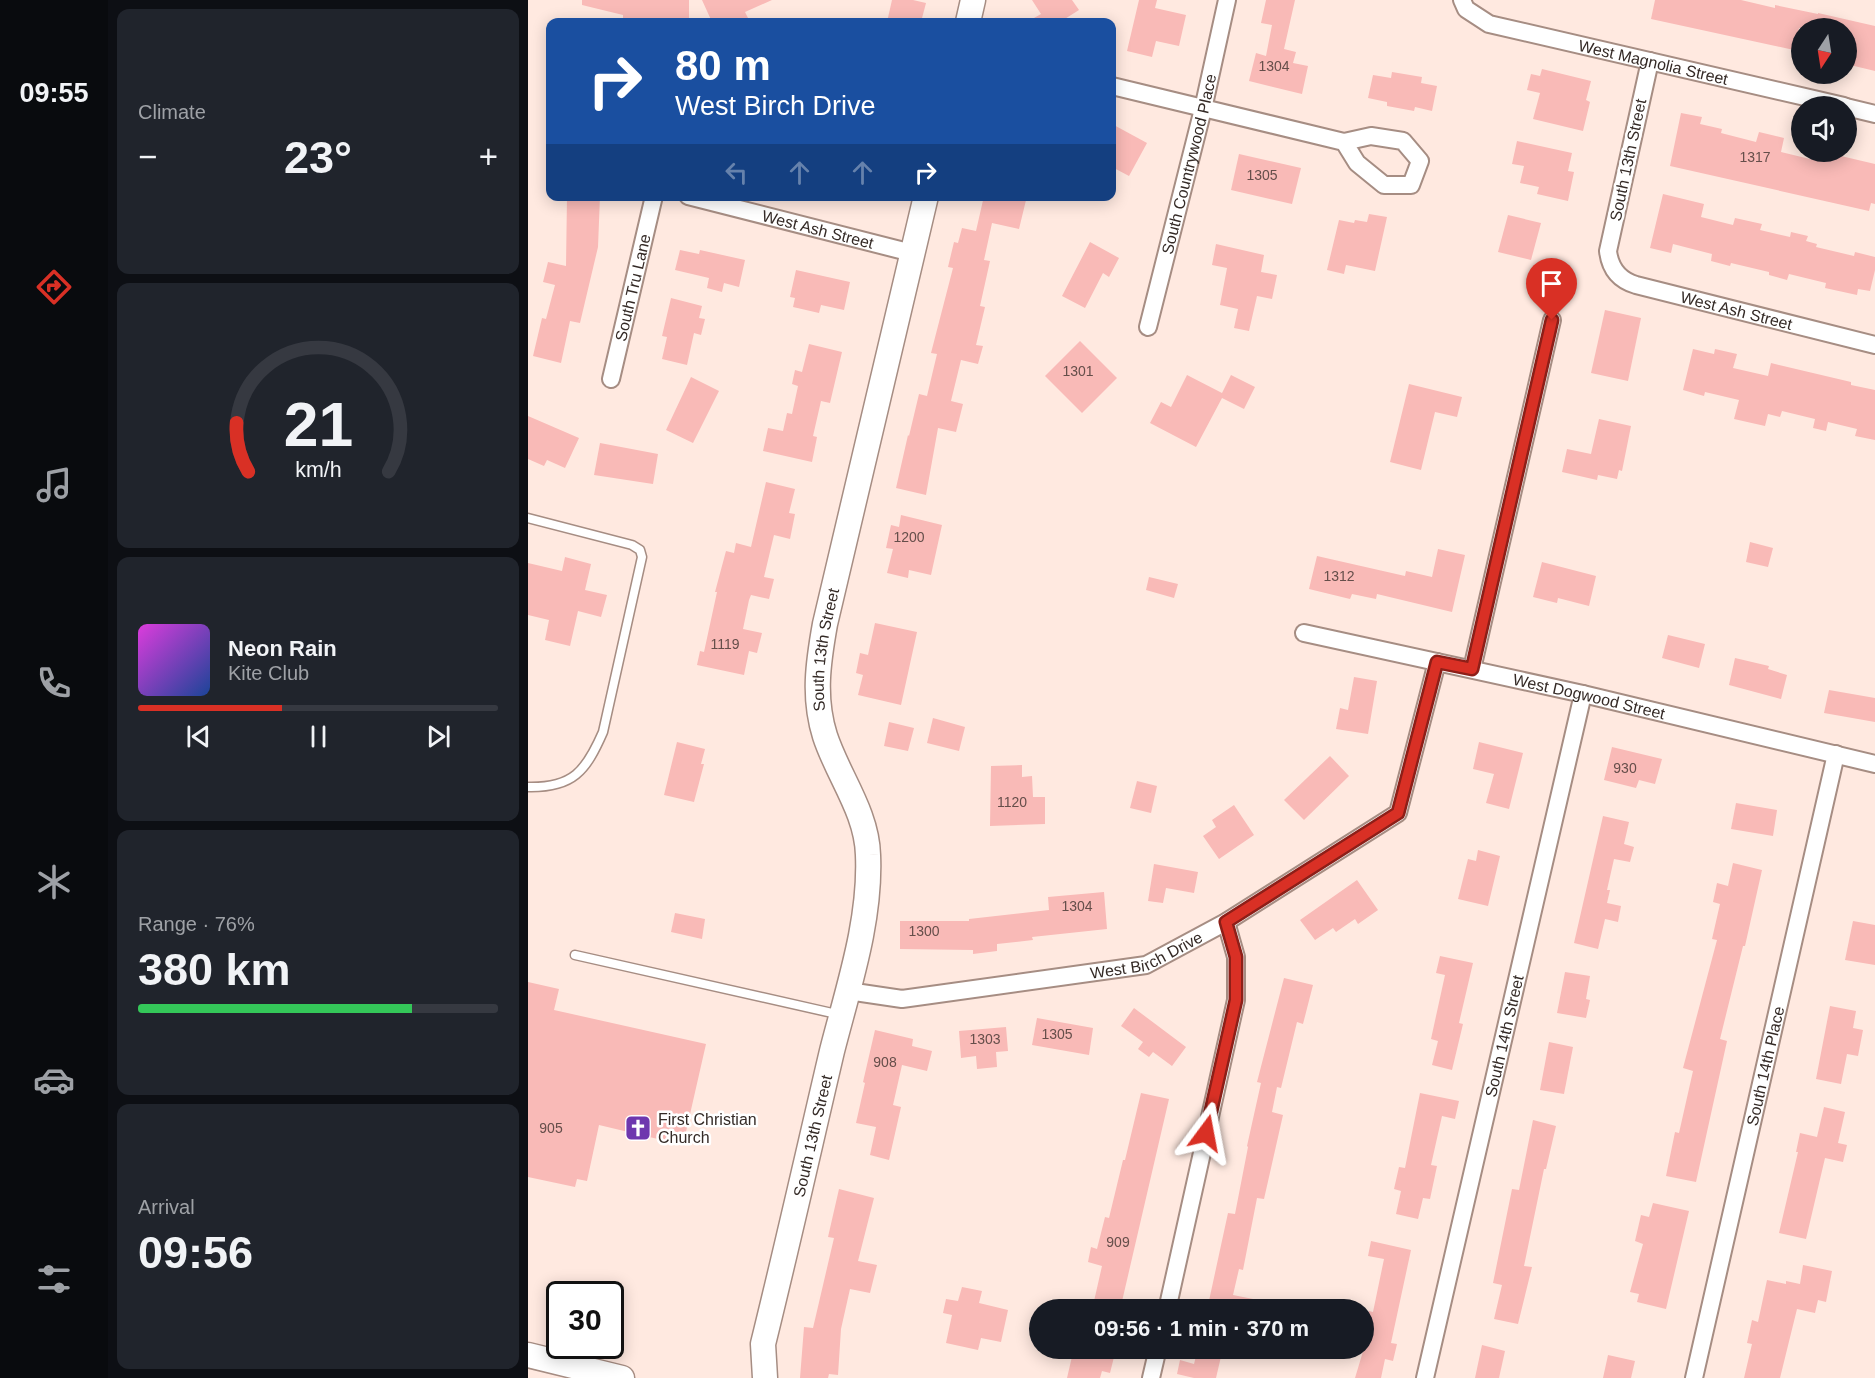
<!DOCTYPE html>
<meta charset="utf-8">
<style>
:root{--surface:#171b24;--page:#20242c;--text:#f1f3f6;--muted:#9ea1a6;--line:#363941;--accent:#d93025}
body{margin:0;font-family:Helvetica,sans-serif;background:var(--page);color:var(--text);height:100vh;display:flex;flex-direction:column;font-size:22px;white-space:nowrap}
*{box-sizing:border-box;margin:0}
p{font-size:20px;color:var(--muted)}
.icon{flex:none;width:33px;height:33px;fill:none;stroke:currentColor;stroke-width:2;stroke-linecap:round;stroke-linejoin:round}
.map{position:relative;flex:1;overflow:hidden}
.side{display:flex;flex-direction:column;gap:9px;padding:9px;background:#0d0f14;width:420px}
.side>*{flex:none}
.hud{position:absolute;left:18px;top:18px;width:570px;height:183px;border-radius:12px;box-shadow:0 3px 15px #0003;background:#1a4fa0;color:#fff;overflow:hidden}
.needle{width:39px;rotate:192deg}
.buttons{position:absolute;left:1263px;top:18px;display:grid;gap:12px}
.buttons a{display:grid;place-items:center;width:66px;height:66px;border-radius:50%;background:var(--surface);box-shadow:0 3px 15px #0003;font-size:30px}
.speed{position:absolute;left:18px;top:1281px;display:flex;gap:12px;font-size:30px;font-weight:700;text-align:center}
.speed>*{display:grid;place-content:center;width:78px;height:78px;border-radius:50%;background:var(--surface);box-shadow:0 3px 15px #0003;line-height:1}
.speed .limit{border:3px solid #111;border-radius:9px;background:#fff;color:#111}
.pin{position:absolute;display:grid;place-items:center;width:51px;height:51px;color:#fff;margin:-62px -26px;border-radius:50% 50% 50% 0;rotate:-45deg;box-shadow:0 0 6px #0007}
.pin .icon{rotate:45deg}
.me{position:absolute;width:66px;margin:-33px;rotate:13deg;stroke-linejoin:round;filter:drop-shadow(0 0 4px #0008)}
.turn{display:flex;align-items:center;gap:21px;height:126px;padding:0 30px;font-size:27px}
.turn .icon{width:78px;height:78px;stroke-width:2.5}
.turn b{display:block;font-size:42px;line-height:51px}
.lanes{display:flex;align-items:center;height:57px;padding:0 30px;background:#0003;justify-content:center;gap:30px;direction:ltr}
.lanes .off{opacity:.35}
.big{font-size:45px;font-weight:600;line-height:1.1}
.side .widget{flex:1;display:flex;flex-direction:column;justify-content:center;gap:9px;min-width:0;padding:0 21px;border-radius:12px;background:var(--page)}
.side .dial{align-items:center;gap:0}
.dial svg{height:156px;overflow:visible;fill:none;stroke:var(--line);stroke-width:7;stroke-linecap:round;text-anchor:middle}
.dial text{fill:var(--text);stroke:none}
.song{display:flex;align-items:center;gap:18px}
.cover{width:72px;height:72px;border-radius:9px;background:linear-gradient(135deg,hsl(300 70% 55%),hsl(220 70% 35%))}
.played{height:6px;border-radius:3px;background:linear-gradient(90deg,var(--accent) 40%,var(--line) 40%)}
.keys{display:flex;justify-content:space-around;direction:ltr}
.heat{display:flex;justify-content:space-between;align-items:center;font-size:33px;direction:ltr}
.charge{height:9px;border-radius:4px;background:linear-gradient(90deg,#34c759 76%,var(--line) 0)}
.trip{position:absolute;left:501px;top:1299px;width:345px;height:60px;border-radius:30px;background:var(--surface);box-shadow:0 3px 15px #0003;font-weight:600;line-height:60px;text-align:center}
main{display:flex;flex:1;min-height:0}
.dock{display:flex;flex-direction:column;width:108px;justify-content:space-around;align-items:center;background:#090b0e;color:var(--muted)}
.dock .icon{width:42px;height:42px}
.dock .on{color:var(--accent)}
.dock b{font-size:27px;color:var(--text)}
.map>svg:first-child{display:block}
.building{fill:#f9bab7}
.lines{fill:none;stroke-linecap:round;stroke-linejoin:round}
.lane-casing{stroke:#a68d83;stroke-width:11}
.street-casing{stroke:#a68d83;stroke-width:20}
.secondary-casing{stroke:#a68d83;stroke-width:27}
.lane{stroke:#fff;stroke-width:8}
.street{stroke:#fff;stroke-width:16}
.secondary{stroke:#fff;stroke-width:24}
.route-casing{stroke:#8d1f18;stroke-width:15}
.route{stroke:#d93025;stroke-width:10}
.labels{text-anchor:middle;dominant-baseline:central;stroke-width:5;stroke-linejoin:round;paint-order:stroke}
.number-label{font-size:14px;fill:#654e4a}
.street-label{font-size:16px;fill:#342a26;stroke:#fff}
.poi-label{font-size:16px;fill:#342a26;stroke:#fff;text-anchor:start}
</style>
<main>
<nav class="dock">
<b>09:55</b>
<svg class="icon on" aria-label="directions" viewBox="0 0 24 24"><path d="M12 3l9 9-9 9-9-9zM9 14v-3h6M13 9l2 2-2 2"/></svg>
<svg class="icon" aria-label="music" viewBox="0 0 24 24"><path d="M9 18V5l10-2v13"/><circle cx="6" cy="18" r="3"/><circle cx="16" cy="16" r="3"/></svg>
<svg class="icon" aria-label="phone" viewBox="0 0 24 24"><path d="M5 4h4l2 5-3 2q2 4 5 5l2-3 5 2v4C11 20 4 13 5 4z"/></svg>
<svg class="icon" aria-label="climate" viewBox="0 0 24 24"><path d="M12 3v18M4 7l16 10M4 17L20 7"/></svg>
<svg class="icon" aria-label="car" viewBox="0 0 24 24"><path d="M5 17H2v-5l4-1 3-4h7l3 4 3 1v5h-3M9 17h6M6 11h13"/><circle cx="7" cy="17" r="2"/><circle cx="17" cy="17" r="2"/></svg>
<svg class="icon" aria-label="filters" viewBox="0 0 24 24"><path d="M4 7h16M4 17h16"/><circle cx="9" cy="7" r="2"/><circle cx="15" cy="17" r="2"/></svg>
</nav>
<section class="side">
<div class="widget"><p>Climate</p>
<div class="heat"><a>−</a><b class="big">23°</b><a>+</a></div>
</div>
<div class="widget dial"><svg viewBox="0 0 100 80">
<path d="M14 69A42 42 0 1 1 86 69"/>
<path d="M14 69A42 42 0 0 1 8 44" stroke="#d93025"/>
<text x="50" y="56" font-size="32" font-weight="700">21</text>
<text x="50" y="72" font-size="11">km/h</text>
</svg></div>
<div class="widget">
<div class="song"><i class="cover"></i><div><b>Neon Rain</b><p>Kite Club</p></div></div>
<div class="played"></div>
<div class="keys"><svg class="icon" aria-label="previous" viewBox="0 0 24 24"><path d="M18 5L8 12l10 7zM5 5v14"/></svg><svg class="icon" aria-label="pause" viewBox="0 0 24 24"><path d="M8 5v14M16 5v14"/></svg><svg class="icon" aria-label="next" viewBox="0 0 24 24"><path d="M6 5l10 7-10 7zM19 5v14"/></svg></div>
</div>
<div class="widget"><p>Range · 76%</p><b class="big">380 km</b><div class="charge"></div></div>
<div class="widget"><p>Arrival</p><b class="big">09:56</b></div>
</section>
<div class="map">
<svg width="1347" height="1378" viewBox="0 0 1347 1378">
<rect width="100%" height="100%" fill="#ffe9e0"/>
<g class="building">
<polygon points="54,0 161,0 161,21 95,21 95,15 54,5"/>
<polygon points="174,0 244,0 217,12 220,18 209,22 184,22"/>
<polygon points="364,0 385,0 398,3 393,22 359,22"/>
<polygon points="504,0 544,0 551,10 532,22 499,22 513,14"/>
<polygon points="611,0 629,0 627,8 658,15 651,46 628,41 624,57 599,51"/>
<polygon points="738,0 767,0 756,49 768,52 765,63 780,66 774,94 721,81 728,53 738,56 744,25 733,23"/>
<polygon points="1127,0 1213,0 1247,8 1247,5 1290,14 1290,13 1347,26 1347,71 1318,64 1318,28 1271,28 1266,50 1123,19"/>
<polygon points="1014,69 1063,81 1058,100 1062,102 1055,131 1005,119 1012,93 999,90 1003,74 1012,76"/>
<polygon points="864,72 894,77 893,83 909,86 904,111 887,107 886,111 859,106 859,102 840,98 845,75 863,78"/>
<polygon points="1153,113 1174,117 1172,124 1194,129 1193,133 1228,142 1231,132 1256,138 1253,152 1286,160 1288,152 1314,152 1313,156 1347,164 1347,204 1343,203 1341,211 1142,166"/>
<polygon points="584,124 619,143 601,176 584,167"/>
<polygon points="989,141 1044,153 1040,171 1046,172 1040,201 1009,194 1011,187 992,183 996,166 984,164"/>
<polygon points="711,154 773,168 764,204 703,190"/>
<polygon points="1135,194 1176,204 1173,217 1205,225 1207,218 1234,224 1232,230 1262,237 1263,232 1280,236 1278,241 1289,244 1288,247 1326,256 1327,252 1347,257 1347,270 1342,291 1330,289 1329,295 1297,288 1298,283 1261,274 1259,280 1241,275 1241,272 1203,263 1202,266 1183,261 1184,254 1145,244 1143,253 1122,248"/>
<polygon points="39,196 72,196 70,247 52,323 42,321 33,363 5,356 14,318 18,319 27,285 15,282 20,262 38,266"/>
<polygon points="456,196 499,196 491,229 464,223 456,260 462,261 452,306 457,307 448,345 455,346 450,364 433,360 423,401 435,404 428,432 410,428 398,495 368,488 380,435 381,436 391,394 399,396 409,354 403,353 425,268 420,267 426,242 430,243 434,228 448,231"/>
<polygon points="841,214 859,217 847,271 818,265 816,274 799,270 811,220 826,223 827,220 839,222"/>
<polygon points="980,215 1013,223 1003,260 970,252"/>
<polygon points="562,242 591,258 581,277 575,273 557,308 534,296"/>
<polygon points="688,244 736,255 733,272 749,275 744,299 729,296 721,331 706,328 710,309 692,305 699,268 684,265"/>
<polygon points="152,250 171,254 172,250 217,260 211,287 196,283 194,292 179,288 181,278 147,270"/>
<polygon points="268,270 322,282 316,310 293,305 291,313 265,307 267,298 262,297"/>
<polygon points="143,298 174,306 171,318 177,319 173,335 166,333 159,365 134,359 139,337 134,336"/>
<polygon points="1077,310 1113,318 1100,381 1063,373"/>
<polygon points="552,341 589,378 554,413 517,376"/>
<polygon points="281,344 314,352 302,403 293,401 285,436 289,437 284,462 235,451 240,428 255,431 259,413 264,414 270,386 264,384 267,370 274,372"/>
<polygon points="1165,349 1186,354 1187,349 1209,354 1205,368 1240,376 1243,363 1323,382 1323,385 1347,390 1347,440 1327,436 1329,429 1300,422 1298,431 1285,428 1287,419 1254,411 1252,417 1240,414 1237,426 1206,419 1211,400 1177,392 1176,396 1155,390"/>
<polygon points="659,375 694,393 703,375 727,387 716,409 694,398 668,447 622,423 633,402 643,407"/>
<polygon points="163,377 191,391 165,443 138,430"/>
<polygon points="881,384 934,397 929,417 907,412 893,470 862,462"/>
<polygon points="0,416 51,438 37,468 19,460 16,466 0,459"/>
<polygon points="1071,419 1103,426 1094,471 1091,470 1089,479 1070,475 1069,480 1034,472 1039,449 1063,454"/>
<polygon points="72,443 130,454 125,484 66,475"/>
<polygon points="238,482 267,489 261,513 267,514 262,539 246,535 236,577 246,579 241,599 223,595 221,600 215,629 234,633 229,653 221,651 216,675 169,665 172,651 176,652 189,592 187,592 198,551 206,553 208,543 223,547"/>
<polygon points="373,515 414,525 403,575 381,570 380,578 359,573 365,549 358,548 363,525 371,527"/>
<polygon points="1222,542 1245,548 1240,567 1218,562"/>
<polygon points="910,549 937,555 924,612 849,594 848,599 824,594 822,599 781,589 789,556 877,576 878,571 904,577"/>
<polygon points="37,557 63,564 57,590 79,595 73,617 50,611 42,646 17,640 21,620 0,615 0,563 34,571"/>
<polygon points="1014,562 1068,576 1061,606 1030,598 1029,603 1005,597"/>
<polygon points="621,577 650,584 646,598 618,590"/>
<polygon points="347,623 389,632 373,705 330,695 335,675 328,673 332,653 340,655"/>
<polygon points="1140,635 1177,644 1171,668 1134,658"/>
<polygon points="1207,658 1241,666 1240,669 1259,675 1253,699 1201,685"/>
<polygon points="826,677 849,681 840,734 808,729 812,708 820,710"/>
<polygon points="1301,690 1347,698 1347,722 1296,713"/>
<polygon points="405,718 437,727 431,751 399,743"/>
<polygon points="361,722 386,728 380,751 356,746"/>
<polygon points="149,742 177,749 173,764 176,764 166,802 136,795"/>
<polygon points="951,742 995,753 981,809 958,803 966,774 945,769"/>
<polygon points="1084,747 1134,759 1127,784 1111,780 1108,788 1076,780"/>
<polygon points="802,756 821,776 776,820 756,800"/>
<polygon points="494,765 494,777 504,776 505,797 517,797 517,824 462,826 463,766"/>
<polygon points="609,781 629,786 623,813 602,808"/>
<polygon points="1208,803 1249,810 1245,836 1203,829"/>
<polygon points="706,805 726,835 691,859 675,836 688,827 684,820"/>
<polygon points="1075,816 1101,822 1096,844 1106,847 1102,862 1086,859 1079,890 1082,890 1079,903 1093,906 1090,922 1077,919 1070,949 1046,943"/>
<polygon points="950,850 972,856 960,906 930,899 940,859 948,861"/>
<polygon points="1205,863 1234,870 1217,946 1215,946 1192,1039 1199,1041 1168,1182 1138,1176 1147,1132 1151,1133 1165,1071 1155,1068 1189,940 1184,939 1192,904 1185,902 1189,883 1200,886"/>
<polygon points="626,864 670,872 666,893 638,888 635,903 620,901"/>
<polygon points="829,880 850,910 830,924 827,919 808,932 805,928 787,940 772,920"/>
<polygon points="576,892 579,929 504,937 505,940 469,944 469,951 445,954 445,950 372,949 372,921 441,921 441,919 521,910 520,897"/>
<polygon points="147,913 177,919 174,939 143,932"/>
<polygon points="1325,921 1347,925 1347,965 1317,960"/>
<polygon points="912,956 945,963 931,1023 935,1024 924,1070 904,1065 910,1041 903,1039 917,975 908,973"/>
<polygon points="1037,972 1062,976 1058,999 1062,1000 1058,1018 1029,1013"/>
<polygon points="756,978 785,985 775,1024 769,1022 753,1088 749,1087 744,1112 755,1115 736,1199 729,1198 715,1270 711,1269 705,1295 745,1303 744,1310 679,1310 700,1213 707,1214 720,1147 719,1146 733,1083 729,1082"/>
<polygon points="0,982 31,989 26,1010 178,1044 155,1145 71,1125 59,1181 49,1179 47,1187 0,1177"/>
<polygon points="1302,1006 1328,1011 1325,1028 1335,1030 1330,1056 1319,1054 1313,1084 1288,1079"/>
<polygon points="606,1008 658,1047 644,1066 625,1052 621,1057 610,1049 615,1042 593,1026"/>
<polygon points="509,1018 565,1028 561,1055 504,1045"/>
<polygon points="478,1027 480,1051 468,1052 469,1067 449,1069 448,1056 433,1058 431,1031"/>
<polygon points="347,1030 385,1039 384,1046 404,1051 399,1071 374,1065 365,1105 373,1107 361,1160 342,1155 348,1127 328,1123 337,1083 335,1082"/>
<polygon points="1021,1042 1045,1047 1036,1094 1012,1090"/>
<polygon points="613,1093 641,1099 592,1310 564,1310 574,1266 560,1262 563,1247 569,1249 577,1217 581,1218 595,1160 597,1160"/>
<polygon points="892,1093 931,1101 927,1119 914,1116 903,1165 909,1166 902,1199 895,1198 890,1219 868,1214 873,1191 866,1189 871,1167 877,1168"/>
<polygon points="1296,1107 1317,1112 1310,1143 1319,1145 1315,1162 1297,1158 1278,1239 1251,1233 1270,1152 1268,1152 1272,1133 1289,1137"/>
<polygon points="1005,1120 1028,1126 1018,1169 1016,1169 996,1266 1004,1267 990,1324 966,1319 974,1285 965,1283 984,1189 991,1190"/>
<polygon points="311,1189 346,1198 330,1261 349,1265 342,1293 322,1289 313,1329 310,1375 301,1374 300,1378 272,1378 276,1327 285,1328 306,1238 300,1237"/>
<polygon points="1125,1203 1161,1211 1138,1309 1109,1302 1111,1294 1102,1292 1115,1244 1107,1241 1113,1215 1121,1217"/>
<polygon points="843,1241 883,1250 863,1343 869,1344 865,1361 857,1359 853,1378 827,1378 836,1348 836,1333 841,1311 845,1312 856,1259 840,1256"/>
<polygon points="1275,1265 1304,1271 1298,1302 1290,1300 1287,1313 1269,1309 1252,1378 1216,1378 1224,1344 1219,1343 1224,1320 1230,1322 1239,1280 1258,1284 1258,1281 1272,1284"/>
<polygon points="434,1287 454,1291 451,1303 480,1310 473,1342 453,1338 450,1350 418,1343 424,1315 415,1313 418,1299 430,1301"/>
<polygon points="954,1345 977,1351 971,1378 947,1378"/>
<polygon points="546,1348 568,1348 587,1353 582,1373 574,1371 572,1378 539,1378"/>
<polygon points="670,1348 695,1348 688,1378 666,1378 649,1374 652,1360 666,1364"/>
<polygon points="1080,1355 1107,1361 1103,1378 1075,1378"/>
</g>
<g class="lines">
<defs>
<g id="lane">
<path d="M0,518L104,545L112,550L114,557L75,732C58,771 45,788 0,787"/>
<polyline points="47,955 313,1015"/>
</g>
<g id="street">
<path id="s1" d="M934,0L938,9L961,24L1316,106"/>
<path id="s2" d="M1122,61L1080,251C1082,268 1091,280 1108,285L1347,345"/>
<polyline points="584,86 816,142 843,136 875,141 892,161 883,185 856,185 829,163 816,142"/>
<polyline points="1318,107 1347,114"/>
<path id="s3" d="M160,196L384,253"/>
<path id="s4" d="M620,327L675,109L699,0"/>
<path id="s5" d="M83,379L126,196"/>
<path id="s6" d="M776,633L1055,694L1347,764"/>
<polyline points="944,669 1024,320"/>
<path id="s7" d="M320,991L374,999L618,965L698,922L870,813L909,662"/>
<polyline points="639,1310 708,1000 708,957 698,922"/>
<polyline points="623,1378 630,1348"/>
<path id="s8" d="M897,1378L1055,694"/>
<path id="s9" d="M1166,1378L1308,754"/>
</g>
<g id="secondary">
<polyline points="440,22 445,0"/>
<polyline points="0,1355 94,1378"/>
<path id="s10" d="M237,1378L235,1344C259,1247 281,1149 304,1051C320,988 343,921 340,855C339,812 310,776 297,736C285,698 290,663 297,624L398,196"/>
</g>
</defs>
<use href="#lane" class="lane-casing"/>
<use href="#street" class="street-casing"/>
<use href="#secondary" class="secondary-casing"/>
<use href="#lane" class="lane"/>
<use href="#street" class="street"/>
<use href="#secondary" class="secondary"/>
</g>
<g class="lines">
<defs>
<polyline id="route" points="678,1133 708,1000 708,957 698,922 870,813 909,662 944,669 1024,320"/>
</defs>
<use href="#route" class="route-casing"/>
<use href="#route" class="route"/>
</g>
<defs>
<symbol id="church-square" viewBox="-11 -11 22 22"><rect x="-9" y="-9" width="18" height="18" rx="4" fill="#6e37ae" stroke="#fff"/><path d="M-1.2-6h2.4v3.5h3.3v2.4h-3.3V6h-2.4V-.1h-3.3v-2.4h3.3Z" fill="#fff"/></symbol>
</defs>
<g fill-rule="evenodd">
<use href="#church-square" x="95" y="1113" width="30" height="30"/>
</g>
<g class="labels">
<g class="number-label">
<text x="746" y="66">1304</text>
<text x="1227" y="157">1317</text>
<text x="734" y="175">1305</text>
<text x="550" y="371">1301</text>
<text x="381" y="537">1200</text>
<text x="811" y="576">1312</text>
<text x="197" y="644">1119</text>
<text x="1097" y="768">930</text>
<text x="484" y="802">1120</text>
<text x="549" y="906">1304</text>
<text x="396" y="931">1300</text>
<text x="529" y="1034">1305</text>
<text x="457" y="1039">1303</text>
<text x="357" y="1062">908</text>
<text x="23" y="1128">905</text>
<text x="590" y="1242">909</text>
</g>
<g class="street-label">
<text stroke="none"><textPath href="#s1" startOffset="206">West Magnolia Street</textPath></text>
<text transform="translate(1100 160) rotate(-78)">South 13th Street</text>
<text stroke="none"><textPath href="#s4" startOffset="168">South Countrywood Place</textPath></text>
<text stroke="none"><textPath href="#s3" startOffset="134">West Ash Street</textPath></text>
<text stroke="none"><textPath href="#s5" startOffset="94">South Tru Lane</textPath></text>
<text stroke="none"><textPath href="#s2" startOffset="345">West Ash Street</textPath></text>
<text stroke="none"><textPath href="#s10" startOffset="750">South 13th Street</textPath></text>
<text stroke="none"><textPath href="#s6" startOffset="292">West Dogwood Street</textPath></text>
<text stroke="none"><textPath href="#s7" startOffset="304">West Birch Drive</textPath></text>
<text stroke="none"><textPath href="#s8" startOffset="351">South 14th Street</textPath></text>
<text stroke="none"><textPath href="#s9" startOffset="320">South 14th Place</textPath></text>
<text stroke="none"><textPath href="#s10" startOffset="248">South 13th Street</textPath></text>
</g>
<g class="poi-label">
<text x="130" y="1119">First Christian<tspan x="130" dy="18">Church</tspan></text>
</g>
</g>
</svg>
<div class="buttons">
<a><svg class="needle" viewBox="-14 -14 28 28"><path d="M0-13l5 13h-10z" fill="#e53935"/><path d="M0 13l5-13h-10z" fill="#9ea1a6"/></svg></a>
<a><svg class="icon" aria-label="sound" viewBox="0 0 24 24"><path d="M4 9h4l5-4v14l-5-4H4zM17 9q2 3 0 6"/></svg></a>
</div>
<div class="speed"><div class="limit">30</div></div>
<div class="pin" style="left:1024px;top:320px;background:#d93025"><svg class="icon" aria-label="arrive" viewBox="0 0 24 24"><path d="M6 21V4h12l-3 4 3 4H6"/></svg></div>
<svg class="me" style="left:678px;top:1133px" viewBox="-20 -20 40 40"><path d="M0-17L14 15 0 8-14 15z" fill="#d93025" stroke="#fff" stroke-width="4"/></svg>
<div class="trip">09:56 · 1 min · 370 m</div>
<div class="hud">
<div class="turn"><svg class="icon" aria-label="right" viewBox="0 0 24 24"><path d="M7 20v-9h11M14 6l5 5-5 5"/></svg><div><b>80 m</b>West Birch Drive</div></div>
<div class="lanes"><svg class="icon off" aria-label="left" viewBox="0 0 24 24"><path d="M17 20v-9H6M10 6l-5 5 5 5"/></svg><svg class="icon off" aria-label="ahead" viewBox="0 0 24 24"><path d="M12 20V5M6 11l6-6 6 6"/></svg><svg class="icon off" aria-label="ahead" viewBox="0 0 24 24"><path d="M12 20V5M6 11l6-6 6 6"/></svg><svg class="icon" aria-label="right" viewBox="0 0 24 24"><path d="M7 20v-9h11M14 6l5 5-5 5"/></svg></div>
</div>
</div>
</main>
